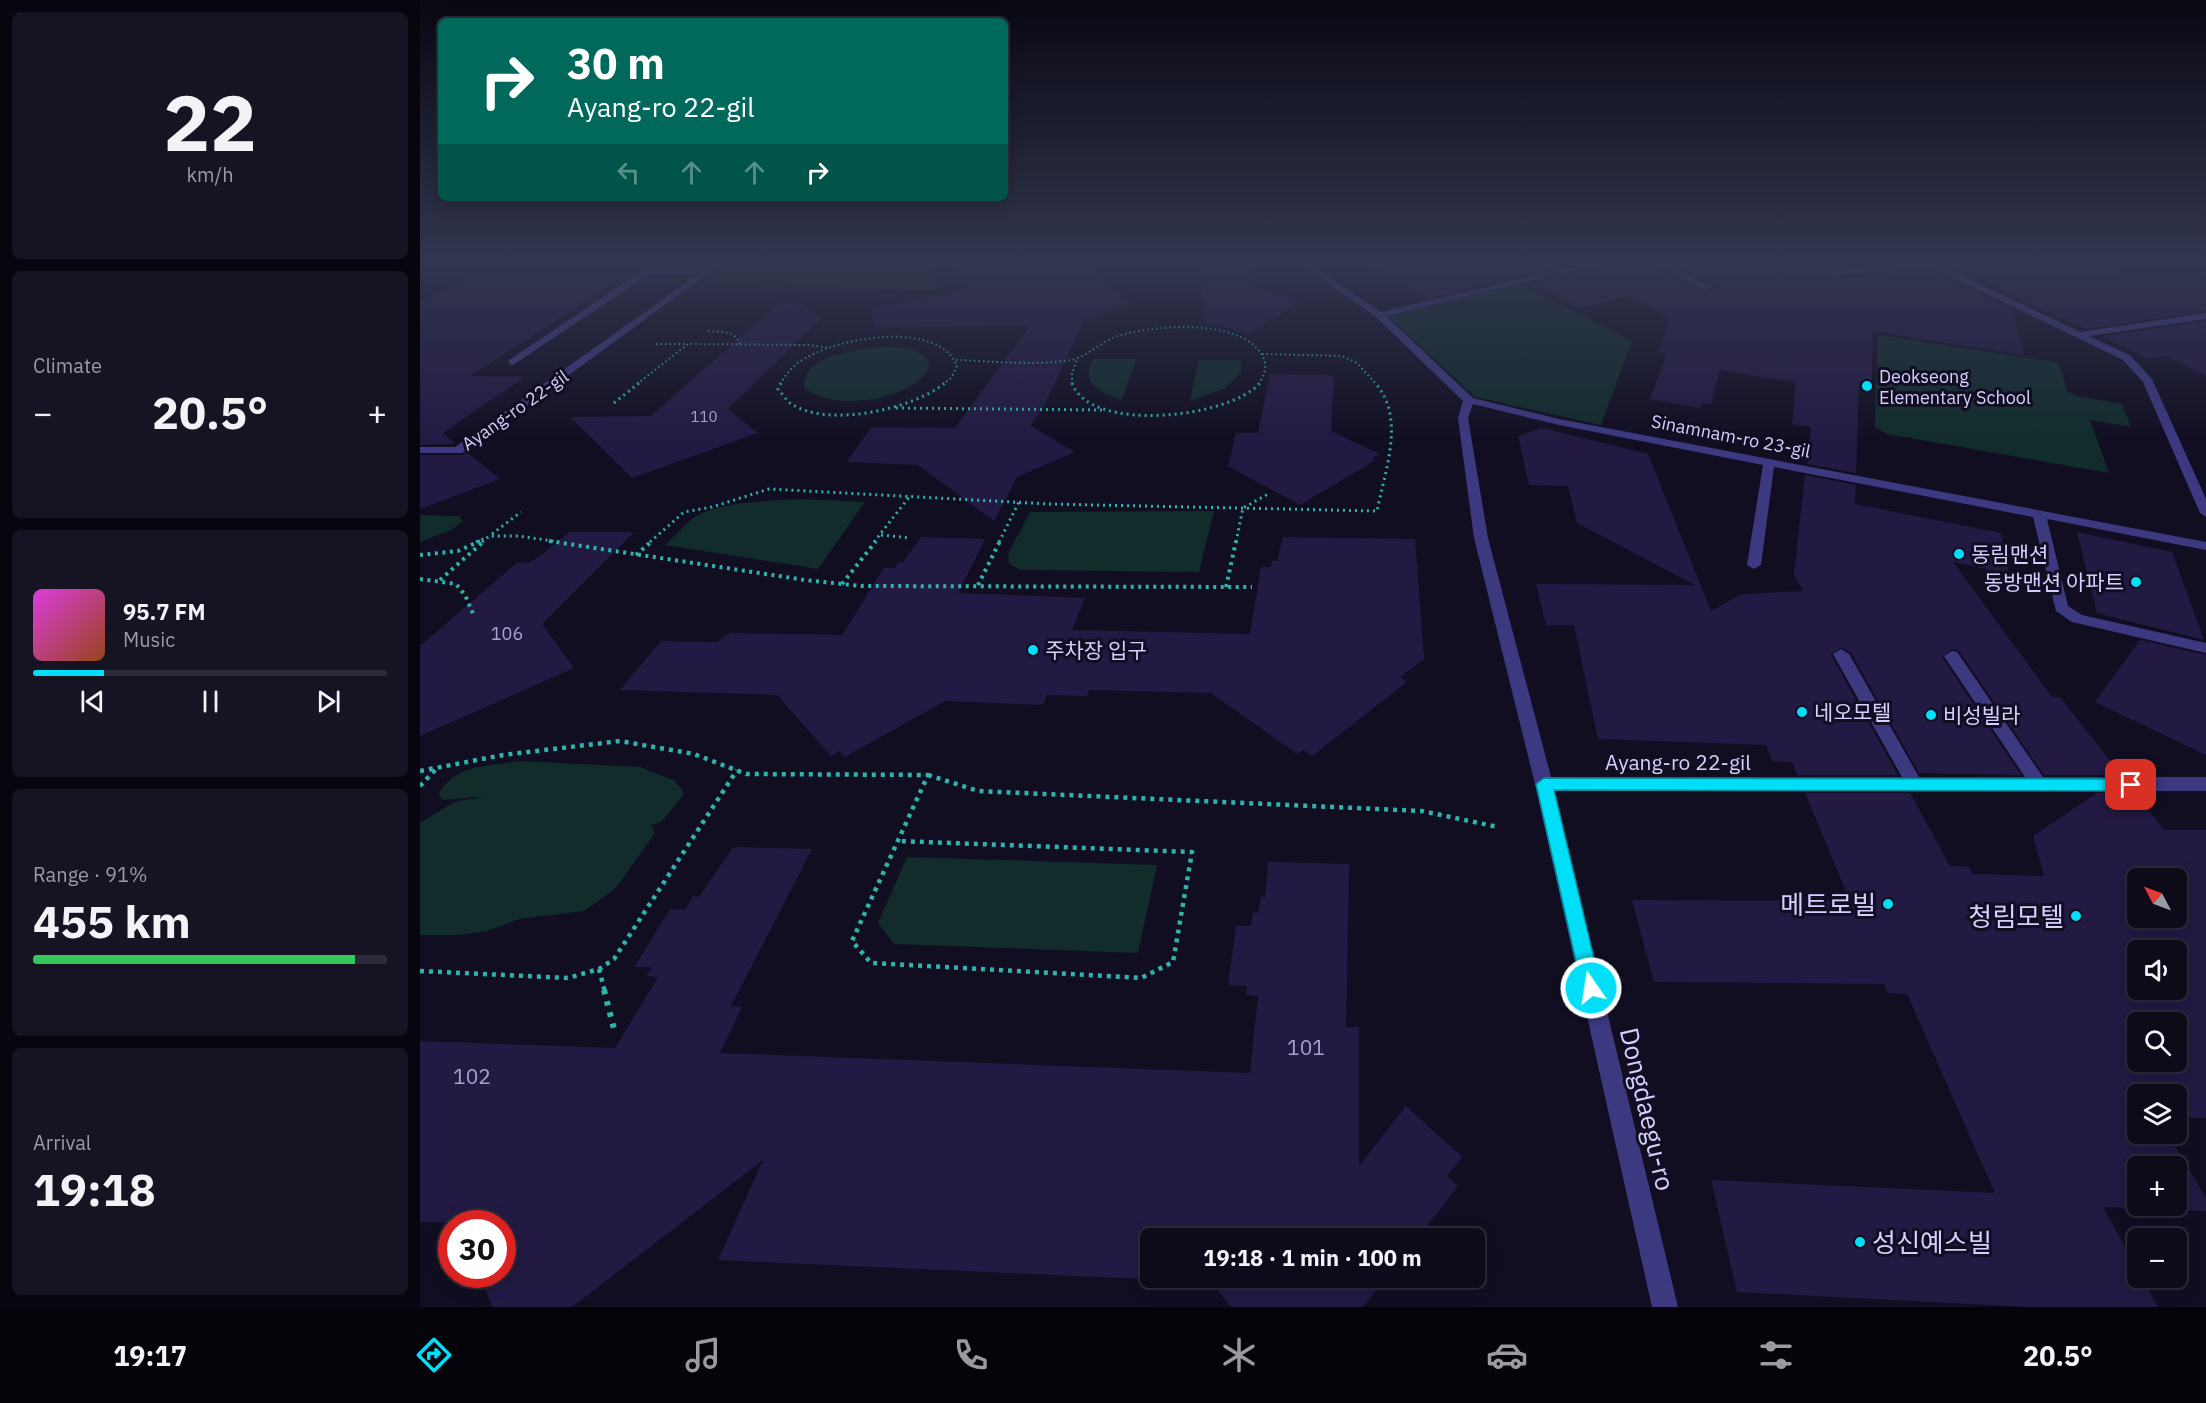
<!DOCTYPE html>
<meta charset="utf-8">
<style>
:root{--surface:#0d0a1a;--page:#161323;--text:#f1f3f6;--muted:#9a9aa2;--line:#2d2b39;--accent:#01def8}
body{margin:0;font-family:"IBM Plex Sans","Noto Sans KR",sans-serif;background:var(--page);color:var(--text);height:100vh;display:flex;flex-direction:column;font-size:22px;white-space:nowrap}
*{box-sizing:border-box;margin:0}
p{font-size:20px;color:var(--muted)}
.icon{flex:none;width:33px;height:33px;fill:none;stroke:currentColor;stroke-width:2;stroke-linecap:round;stroke-linejoin:round}
.map{position:relative;flex:1;overflow:hidden}
.sheet{display:flex;flex-direction:column;gap:12px;padding:12px;background:#07060e;width:420px}
.sheet>*{flex:none}
.banner{position:absolute;left:18px;top:18px;width:570px;height:183px;border-radius:9px;box-shadow:0 3px 15px #0003,0 0 0 2px var(--line);background:#00695c;color:#fff;overflow:hidden}
.needle{width:39px;rotate:311deg}
.fabs{position:absolute;left:1707px;top:868px;display:grid;gap:12px}
.fabs a{display:grid;place-items:center;width:60px;height:60px;border-radius:9px;background:var(--surface);box-shadow:0 3px 15px #0003,0 0 0 2px var(--line);font-size:30px}
.speed{position:absolute;left:18px;top:1210px;display:flex;gap:12px;font-size:30px;font-weight:700;text-align:center}
.speed>*{display:grid;place-content:center;width:78px;height:78px;border-radius:50%;background:var(--surface);box-shadow:0 3px 15px #0003,0 0 0 2px var(--line);line-height:1}
.speed .limit{border:9px solid #d22;background:#fff;color:#111}
.pin{position:absolute;display:grid;place-items:center;width:51px;height:51px;color:#fff;margin:-26px;border-radius:12px;box-shadow:0 3px 9px #0006}
.me{position:absolute;width:66px;margin:-33px;rotate:347deg;stroke-linejoin:round;filter:drop-shadow(0 0 4px #0008)}
.turn{display:flex;align-items:center;gap:21px;height:126px;padding:0 30px;font-size:27px}
.turn .icon{width:78px;height:78px;stroke-width:2.5}
.turn b{display:block;font-size:42px;line-height:51px}
.lanes{display:flex;align-items:center;height:57px;padding:0 30px;background:#0003;justify-content:center;gap:30px;direction:ltr}
.lanes .off{opacity:.35}
.big{font-size:45px;font-weight:800;line-height:1.1}
.sheet .card{flex:1;display:flex;flex-direction:column;justify-content:center;gap:9px;min-width:0;padding:0 21px;border-radius:9px;background:var(--page)}
.sheet .dial{align-items:center;gap:0}
.dial b{font-size:78px;line-height:1}
.song{display:flex;align-items:center;gap:18px}
.cover{width:72px;height:72px;border-radius:9px;background:linear-gradient(135deg,hsl(300 70% 55%),hsl(20 70% 35%))}
.played{height:6px;border-radius:3px;background:linear-gradient(90deg,var(--accent) 20%,var(--line) 20%)}
.keys{display:flex;justify-content:space-around;direction:ltr}
.heat{display:flex;justify-content:space-between;align-items:center;font-size:33px;direction:ltr}
.charge{height:9px;border-radius:4px;background:linear-gradient(90deg,#34c759 91%,var(--line) 0)}
.trip{position:absolute;left:720px;top:1228px;width:345px;height:60px;border-radius:9px;background:var(--surface);box-shadow:0 3px 15px #0003,0 0 0 2px var(--line);font-weight:800;line-height:60px;text-align:center}
.menu{display:flex;height:96px;justify-content:space-around;align-items:center;background:#05040a;color:var(--muted)}
.menu .icon{width:42px;height:42px}
.menu .current{color:var(--accent)}
.menu b{font-size:27px;color:var(--text)}
main{display:flex;flex:1;min-height:0}
.map>svg:first-child{display:block}
.green{fill:#112c2b}
.building{fill:#221a43;fill-rule:evenodd}
.lines{fill:none;stroke-linecap:round;stroke-linejoin:round}
.path-far4{stroke:#2fb3ac;stroke-width:2;stroke-dasharray:1.5 3;stroke-linecap:butt}
.path-far3{stroke:#2fb3ac;stroke-width:3;stroke-dasharray:2 4;stroke-linecap:butt}
.path-far2{stroke:#2fb3ac;stroke-width:4;stroke-dasharray:3 4.5;stroke-linecap:butt}
.path-far1{stroke:#2fb3ac;stroke-width:4.5;stroke-dasharray:4 5;stroke-linecap:butt}
.path{stroke:#2fb3ac;stroke-width:6;stroke-dasharray:4.5 7;stroke-linecap:butt}
.minor{fill:#3c3981;fill-rule:evenodd}
.route{fill:#01def8;stroke:#0190a1;stroke-width:1.5}
.poi-dot{fill:#01def8;stroke:#110e22;stroke-width:2}
.labels{text-anchor:middle;dominant-baseline:central;stroke-width:6;stroke-linejoin:round;paint-order:stroke}
.far-number-label{font-size:15px;fill:#a8a2d0}
.far-poi-label{font-size:18px;fill:#d5cfff;stroke:#110e22;text-anchor:start}
.far-street-label{font-size:18px;fill:#d5cfff;stroke:#110e22}
.number-label{font-size:18px;fill:#a8a2d0}
.poi-label{font-size:21px;fill:#d5cfff;stroke:#110e22;text-anchor:start}
.street-label{font-size:21px;fill:#d5cfff;stroke:#110e22}
.near-number-label{font-size:21px;fill:#a8a2d0}
.near-poi-label{font-size:26px;fill:#d5cfff;stroke:#110e22;text-anchor:end}
.near-street-label{font-size:26px;fill:#d5cfff;stroke:#110e22}
</style>
<main>
<section class="sheet">
<div class="card dial"><b>22</b><p>km/h</p></div>
<div class="card"><p>Climate</p>
<div class="heat"><a>−</a><b class="big">20.5°</b><a>+</a></div>
</div>
<div class="card">
<div class="song"><i class="cover"></i><div><b>95.7 FM</b><p>Music</p></div></div>
<div class="played"></div>
<div class="keys"><svg class="icon" aria-label="previous" viewBox="0 0 24 24"><path d="M18 5L8 12l10 7zM5 5v14"/></svg><svg class="icon" aria-label="pause" viewBox="0 0 24 24"><path d="M8 5v14M16 5v14"/></svg><svg class="icon" aria-label="next" viewBox="0 0 24 24"><path d="M6 5l10 7-10 7zM19 5v14"/></svg></div>
</div>
<div class="card"><p>Range · 91%</p><b class="big">455 km</b><div class="charge"></div></div>
<div class="card"><p>Arrival</p><b class="big">19:18</b></div>
</section>
<div class="map">
<svg width="1786" height="1307" viewBox="0 0 1786 1307">
<rect width="100%" height="100%" fill="#110e22"/>
<g class="green">
<polygon points="318,259 504,259 525,291 283,284"/>
<polygon points="1100,284 1212,341 1181,425 1055,397 968,316"/>
<polygon points="1458,335 1639,363 1647,391 1657,396 1702,404 1711,427 1670,420 1689,473 1467,434 1455,427"/>
<path d="M459,347C478,347 499,346 510,363C501,401 409,413 384,387C383,356 436,350 459,347Z"/>
<path d="M673,359H716L702,400C682,394 659,383 673,359Z"/>
<polygon points="779,360 821,360 821,372 805,388 770,401"/>
<path d="M381,499L445,502L398,569L245,545C254,537 262,527 272,519C295,501 352,501 381,499Z"/>
<polygon points="794,511 779,572 601,570 589,564 588,554 610,512"/>
<polygon points="0,515 39,516 43,521 31,530 0,542"/>
<path d="M100,761L220,767L253,780L262,789L263,796L241,822L231,825L235,833L195,889L164,911L99,919L67,931L39,935H0V823L34,802L66,796L23,800L18,795C36,763 67,767 100,761Z"/>
<polygon points="487,857 737,865 718,953 474,944 458,923"/>
</g>
<g class="building">
<polygon points="525,259 663,259 711,304 664,320 626,402 611,426 655,452 597,477 574,521 498,465 426,462 452,427 535,428 610,326 454,327 452,308 549,289"/>
<polygon points="787,259 829,259 836,288 883,300 829,334 785,322 778,269 784,268"/>
<polygon points="939,259 1177,259 1005,299"/>
<polygon points="1202,259 1226,259 1286,292 1294,287 1242,259 1496,259 1409,269 1403,274 1409,279 1507,267 1592,309 1604,355 1452,331 1452,383 1439,381 1436,473 1387,464 1391,427 1372,424 1376,382 1300,370 1291,405 1282,403 1281,408 1230,399 1247,353 1238,352 1250,318 1210,296 1160,309 1110,283"/>
<polygon points="1547,259 1608,261 1676,259 1722,279 1786,271 1786,311 1666,329 1536,270 1543,267"/>
<polygon points="53,274 202,278 50,376 105,377 23,433 36,444 0,445 0,302"/>
<polygon points="360,302 376,302 402,317 308,409 338,433 212,478 150,417 231,416"/>
<polygon points="1786,321 1786,376 1746,356 1729,359 1682,336"/>
<polygon points="850,374 914,375 911,431 960,454 952,458 956,460 880,505 808,466 816,433 838,433"/>
<polygon points="1122,428 1228,454 1291,611 1322,594 1383,591 1374,575 1385,475 1436,485 1435,504 1581,533 1589,574 1533,562 1632,697 1640,697 1701,775 1624,775 1539,651 1532,649 1522,657 1601,775 1499,773 1431,653 1422,647 1411,655 1478,775 1377,775 1372,762 1352,761 1346,745 1178,739 1154,625 1126,625 1116,584 1275,585 1157,523 1148,486 1109,485 1098,436"/>
<polygon points="47,452 80,479 0,509 0,455 42,455"/>
<polygon points="149,532 214,532 122,624 154,668 0,736 0,646 98,562 108,563 119,557"/>
<polygon points="1657,532 1752,552 1784,640 1677,613"/>
<polygon points="501,537 565,539 538,593 665,598 652,630 830,634 841,567 851,567 852,561 857,561 863,537 995,539 1004,659 980,677 987,682 892,756 883,750 877,754 791,693 669,690 667,696 627,695 623,705 525,701 425,757 420,751 411,756 357,695 200,690 241,641 297,642 310,633 422,635 464,568 475,568 478,562 483,562"/>
<polygon points="1720,640 1786,655 1786,755 1675,702"/>
<path d="M1385,793H1490L1530,866L1549,867L1553,874L1624,876L1613,836L1677,793H1715L1744,830H1786V1118L1756,1117V1095H1718V1134H1748L1786,1198V1211L1683,1207L1718,1270V1278H1722L1738,1307H1607L1317,1292L1291,1180L1575,1193L1487,994L1468,993L1464,984L1234,982L1212,900L1430,901ZM1718,879H1756V918H1718ZM1718,951H1756V990H1718ZM1718,1023H1756V1062H1718ZM1718,1167H1756V1206H1718Z"/>
<polygon points="313,847 392,849 311,1006 322,1007 300,1053 830,1073 838,996 826,995 827,986 808,985 816,926 831,926 833,913 838,913 841,896 845,897 848,862 929,864 926,1027 939,1027 939,1166 986,1106 1042,1157 1027,1176 1038,1186 997,1239 730,1239 730,1278 966,1278 943,1307 811,1307 791,1282 298,1260 343,1160 152,1307 72,1307 60,1275 82,1275 82,1224 0,1222 0,1041 195,1048 238,977 226,976 232,967 214,967 250,909 265,910 273,896 279,897"/>
</g>
<g class="lines">
<g class="path-far4">
<polyline points="1773,259 1786,264"/>
<polyline points="0,265 12,259"/>
<path d="M288,331C301,332 316,330 320,345"/>
<polyline points="236,344 268,344"/>
<polyline points="842,354 922,356 937,363 956,384"/>
<path d="M536,360C573,361 614,366 651,360C666,357 680,343 695,337C731,325 819,317 842,355C848,365 845,376 838,384"/>
<polyline points="217,384 268,344 389,345 410,348"/>
<path d="M360,384C365,376 370,369 378,363C410,338 519,318 537,366L531,378L523,384"/>
<polyline points="652,384 652,374 657,359"/>
</g>
<g class="path-far3">
<path d="M361,383L358,389C362,393 366,400 370,403C407,429 493,409 525,383"/>
<path d="M652,383C670,434 810,418 840,383"/>
<polyline points="194,403 219,383"/>
<polyline points="476,408 685,410"/>
<polyline points="72,534 101,512"/>
<polyline points="461,535 490,538"/>
<polyline points="56,542 65,538"/>
<polyline points="62,542 69,536 99,536 139,542"/>
<path d="M230,542L264,512L292,507L349,489L630,504L957,511C965,471 986,417 955,383"/>
<polyline points="454,542 490,496"/>
<polyline points="579,542 599,502"/>
<polyline points="816,542 823,508 850,493"/>
</g>
<g class="path-far2">
<polyline points="129,541 385,580 441,586 832,587"/>
<polyline points="0,555 38,551 60,541"/>
<polyline points="216,555 232,541"/>
<polyline points="0,579 36,584 45,595 54,616"/>
<polyline points="20,580 64,541"/>
<polyline points="422,584 456,541"/>
<polyline points="558,585 580,541"/>
<polyline points="806,587 816,541"/>
</g>
<g class="path-far1">
<polyline points="0,771 83,755 200,741 274,754 326,774 508,775 432,941 451,963 721,978 753,962 772,852 478,841"/>
<polyline points="508,775 558,791 1002,811 1078,827"/>
<polyline points="0,786 16,769"/>
<polyline points="179,969 185,992"/>
<polyline points="0,971 148,978 179,969 194,959 317,770"/>
</g>
<polyline class="path" points="184,990 195,1033"/>
<g class="minor">
<polygon points="93,259 244,260 244,264 236,269 284,269 299,259 308,259 42,453 0,453 0,447 35,447 277,275 228,275 93,365 89,364 89,360 232,264 97,261"/>
<polygon points="873,259 882,259 961,312 1186,259 1200,259 966,316 1053,398 1139,419 1786,542 1786,550 1627,519 1648,606 1662,615 1786,643 1786,653 1652,622 1636,611 1613,517 1354,467 1341,565 1334,569 1327,565 1343,465 1139,425 1053,404 1048,418 1068,538 1131,777 1482,777 1413,654 1421,649 1429,654 1499,777 1605,777 1524,656 1532,651 1537,652 1623,777 1786,777 1786,791 1134,791 1258,1307 1232,1307 1115,784 1054,538 1038,418 1043,401 956,317"/>
<polygon points="1228,259 1238,259 1292,288 1285,290"/>
<polygon points="1498,259 1508,259 1523,266 1535,262 1537,259 1545,259 1541,266 1529,269 1660,332 1786,313 1786,319 1669,336 1711,356 1732,379 1786,499 1786,517 1780,513 1723,382 1703,360 1507,265 1409,277 1405,274 1409,271 1499,261"/>
</g>
</g>
<linearGradient id="sky" x2="0" y2="1"><stop stop-color="#090813"/><stop offset="0.59" stop-color="#32364f"/><stop offset="1" stop-color="#32364f" stop-opacity="0"/></linearGradient>
<rect width="1786" height="442" fill="url(#sky)"/>
<polygon class="route" points="1124,778 1711,779 1718,785 1711,791 1134,790 1181,988 1178,995 1171,997 1165,995 1162,988 1116,784"/>
<g class="poi-dot">
<circle cx="1447" cy="386" r="6"/>
<circle cx="1539" cy="554" r="6"/>
<circle cx="1716" cy="582" r="6"/>
<circle cx="613" cy="650" r="6"/>
<circle cx="1382" cy="712" r="6"/>
<circle cx="1511" cy="715" r="6"/>
<circle cx="1468" cy="904" r="6"/>
<circle cx="1656" cy="916" r="6"/>
<circle cx="1440" cy="1242" r="6"/>
</g>
<g class="labels">
<g class="far-number-label">
<text x="284" y="416">110</text>
</g>
<g class="far-poi-label">
<text x="1459" y="376">Deokseong<tspan x="1459" dy="21">Elementary School</tspan></text>
</g>
<g class="far-street-label">
<text transform="translate(95 410) rotate(-35)">Ayang-ro 22-gil</text>
<text transform="translate(1311 436) rotate(11)">Sinamnam-ro 23-gil</text>
</g>
<g class="number-label">
<text x="87" y="633">106</text>
</g>
<g class="poi-label">
<text x="1551" y="554">동림맨션</text>
<text x="1704" y="582" text-anchor="end">동방맨션 아파트</text>
<text x="625" y="650">주차장 입구</text>
<text x="1394" y="712">네오모텔</text>
<text x="1523" y="715">비성빌라</text>
</g>
<g class="street-label">
<text x="1258" y="762">Ayang-ro 22-gil</text>
</g>
<g class="near-number-label">
<text x="886" y="1047">101</text>
<text x="52" y="1076">102</text>
</g>
<g class="near-poi-label">
<text x="1456" y="904">메트로빌</text>
<text x="1644" y="916">청림모텔</text>
<text x="1452" y="1242" text-anchor="start">성신예스빌</text>
</g>
<g class="near-street-label">
<text transform="translate(1228 1109) rotate(77)">Dongdaegu-ro</text>
</g>
</g>
</svg>
<div class="fabs">
<a><svg class="needle" viewBox="-14 -14 28 28"><path d="M0-13l5 13h-10z" fill="#e53935"/><path d="M0 13l5-13h-10z" fill="#9a9aa2"/></svg></a>
<a><svg class="icon" aria-label="sound" viewBox="0 0 24 24"><path d="M4 9h4l5-4v14l-5-4H4zM17 9q2 3 0 6"/></svg></a>
<a><svg class="icon" aria-label="search" viewBox="0 0 24 24"><circle cx="10" cy="10" r="6"/><path d="M15 15l6 6"/></svg></a>
<a><svg class="icon" aria-label="layers" viewBox="0 0 24 24"><path d="M12 4l9 5-9 5-9-5zM3 14l9 5 9-5"/></svg></a>
<a>+</a>
<a>−</a>
</div>
<div class="speed"><div class="limit">30</div></div>
<div class="pin" style="left:1711px;top:785px;background:#d93025"><svg class="icon" aria-label="arrive" viewBox="0 0 24 24"><path d="M6 21V4h12l-3 4 3 4H6"/></svg></div>
<svg class="me" style="left:1171px;top:988px" viewBox="-20 -20 40 40"><circle r="17" fill="#01def8" stroke="#fff" stroke-width="3"/><path d="M0-11L8 9 0 5-8 9z" fill="#fff"/></svg>
<div class="trip">19:18 · 1 min · 100 m</div>
<div class="banner">
<div class="turn"><svg class="icon" aria-label="right" viewBox="0 0 24 24"><path d="M7 20v-9h11M14 6l5 5-5 5"/></svg><div><b>30 m</b>Ayang-ro 22-gil</div></div>
<div class="lanes"><svg class="icon off" aria-label="left" viewBox="0 0 24 24"><path d="M17 20v-9H6M10 6l-5 5 5 5"/></svg><svg class="icon off" aria-label="ahead" viewBox="0 0 24 24"><path d="M12 20V5M6 11l6-6 6 6"/></svg><svg class="icon off" aria-label="ahead" viewBox="0 0 24 24"><path d="M12 20V5M6 11l6-6 6 6"/></svg><svg class="icon" aria-label="right" viewBox="0 0 24 24"><path d="M7 20v-9h11M14 6l5 5-5 5"/></svg></div>
</div>
</div>
</main>
<nav class="menu">
<b>19:17</b>
<svg class="icon current" aria-label="directions" viewBox="0 0 24 24"><path d="M12 3l9 9-9 9-9-9zM9 14v-3h6M13 9l2 2-2 2"/></svg>
<svg class="icon" aria-label="music" viewBox="0 0 24 24"><path d="M9 18V5l10-2v13"/><circle cx="6" cy="18" r="3"/><circle cx="16" cy="16" r="3"/></svg>
<svg class="icon" aria-label="phone" viewBox="0 0 24 24"><path d="M5 4h4l2 5-3 2q2 4 5 5l2-3 5 2v4C11 20 4 13 5 4z"/></svg>
<svg class="icon" aria-label="climate" viewBox="0 0 24 24"><path d="M12 3v18M4 7l16 10M4 17L20 7"/></svg>
<svg class="icon" aria-label="car" viewBox="0 0 24 24"><path d="M5 17H2v-5l4-1 3-4h7l3 4 3 1v5h-3M9 17h6M6 11h13"/><circle cx="7" cy="17" r="2"/><circle cx="17" cy="17" r="2"/></svg>
<svg class="icon" aria-label="filters" viewBox="0 0 24 24"><path d="M4 7h16M4 17h16"/><circle cx="9" cy="7" r="2"/><circle cx="15" cy="17" r="2"/></svg>
<b>20.5°</b>
</nav>
